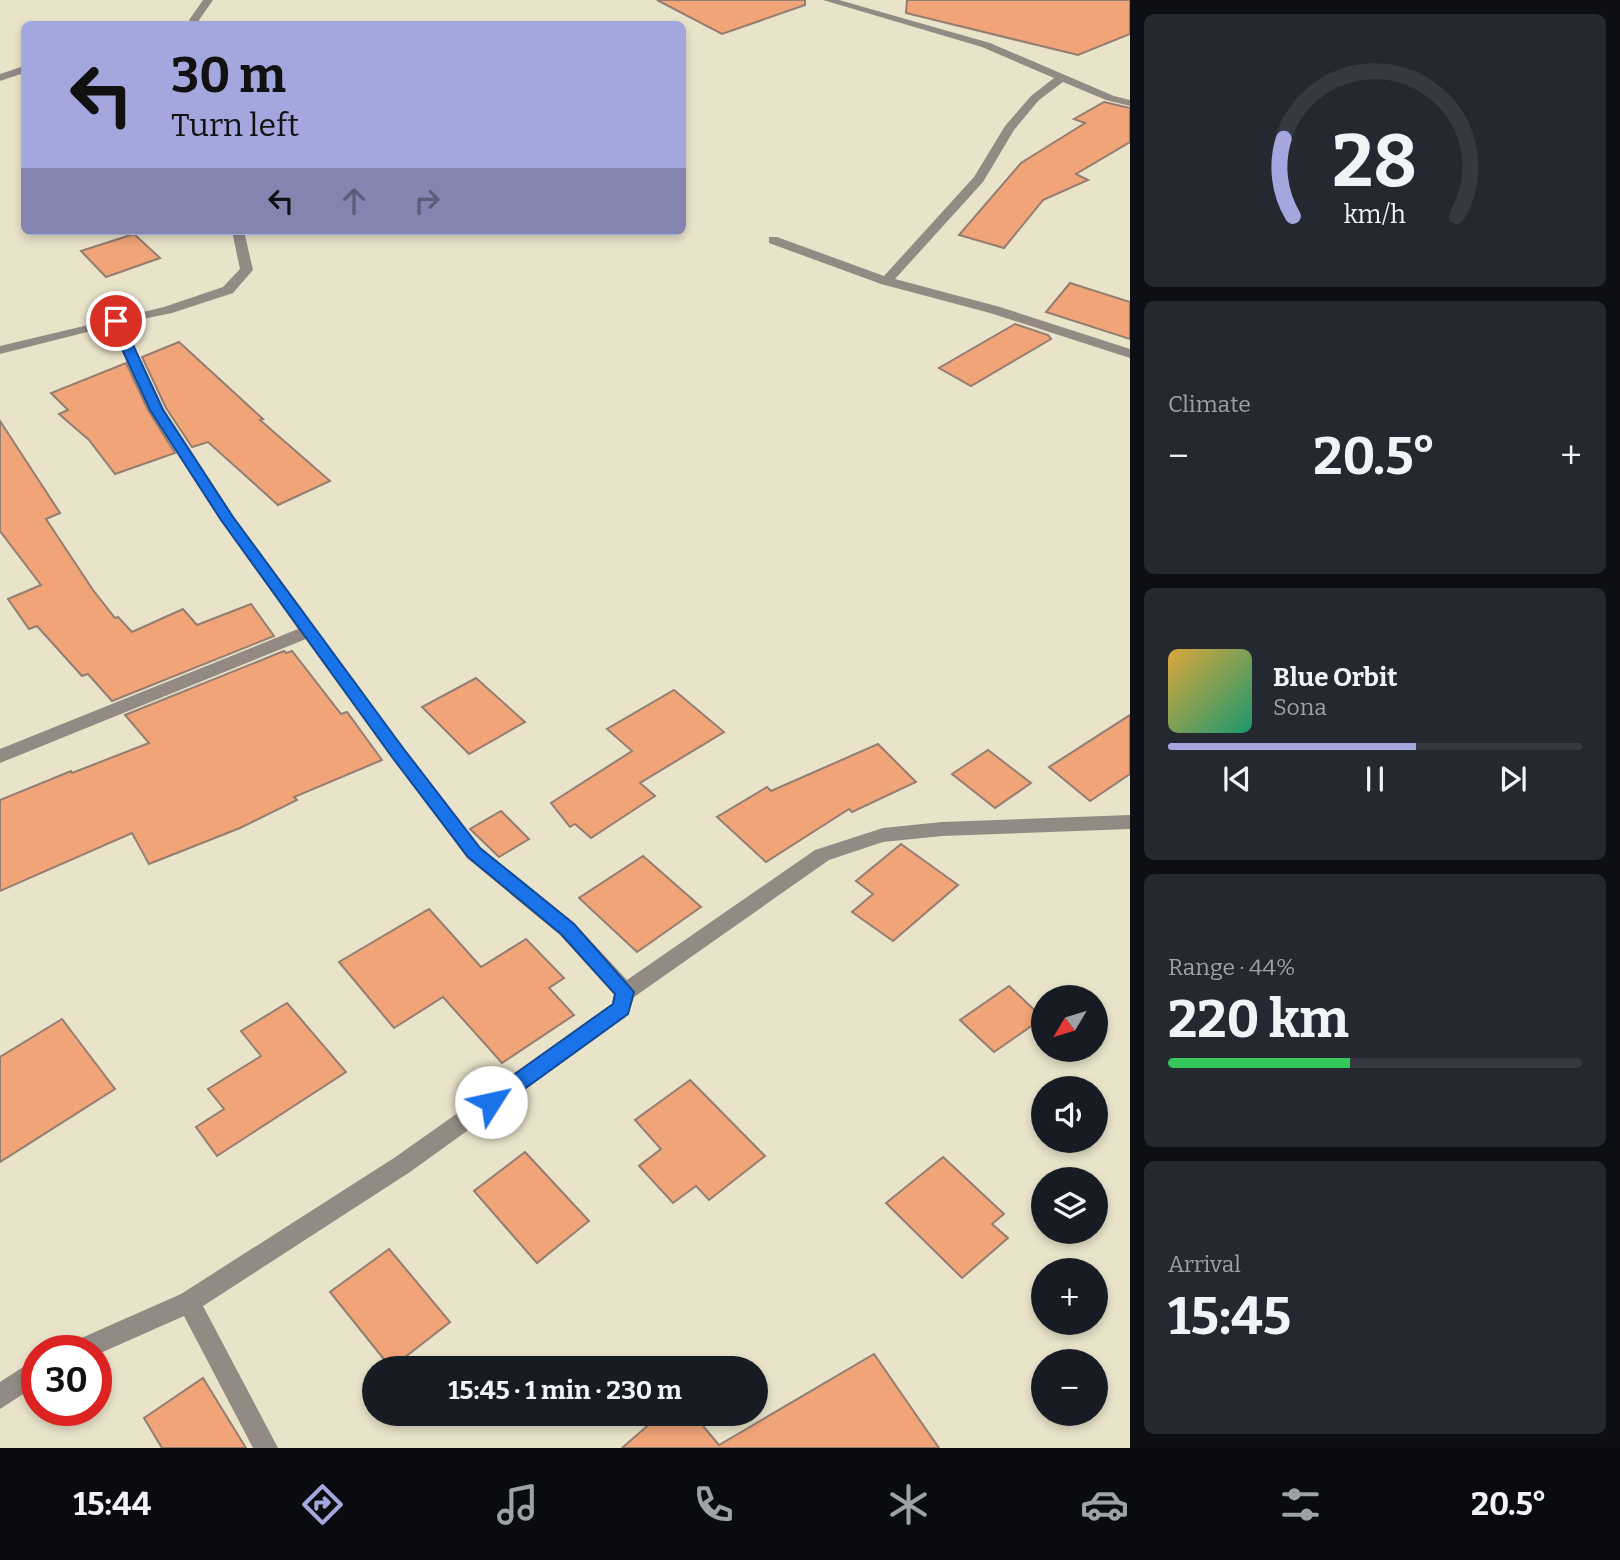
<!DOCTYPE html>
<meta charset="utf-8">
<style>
:root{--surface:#171b24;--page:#242831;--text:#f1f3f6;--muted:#9ea1a6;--line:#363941;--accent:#a4a7dd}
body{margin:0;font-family:Bitter,serif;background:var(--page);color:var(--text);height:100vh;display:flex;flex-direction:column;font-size:26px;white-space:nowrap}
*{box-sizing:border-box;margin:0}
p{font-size:23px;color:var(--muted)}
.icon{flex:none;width:38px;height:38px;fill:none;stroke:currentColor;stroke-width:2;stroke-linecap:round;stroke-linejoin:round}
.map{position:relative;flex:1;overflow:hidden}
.details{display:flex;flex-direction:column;gap:14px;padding:14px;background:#0d0f14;width:490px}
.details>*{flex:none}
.top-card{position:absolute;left:21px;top:21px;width:665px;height:214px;border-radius:10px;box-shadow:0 4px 10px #0003;background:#a4a7dd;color:#111;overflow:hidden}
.needle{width:46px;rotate:232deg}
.fabs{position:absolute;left:1031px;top:985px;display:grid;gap:14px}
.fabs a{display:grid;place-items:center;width:77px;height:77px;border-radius:50%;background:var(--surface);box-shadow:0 4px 10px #0003;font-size:35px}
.speed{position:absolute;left:21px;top:1335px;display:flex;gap:14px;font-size:35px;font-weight:700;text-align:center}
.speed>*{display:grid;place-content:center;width:91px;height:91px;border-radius:50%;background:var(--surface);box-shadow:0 4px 10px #0003;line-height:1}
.speed .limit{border:10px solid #d22;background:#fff;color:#111}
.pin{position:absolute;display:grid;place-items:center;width:60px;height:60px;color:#fff;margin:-30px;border:4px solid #fff;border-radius:50%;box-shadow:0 2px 7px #0007}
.me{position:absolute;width:77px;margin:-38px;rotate:55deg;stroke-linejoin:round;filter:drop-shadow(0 0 5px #0008)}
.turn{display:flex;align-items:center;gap:24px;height:147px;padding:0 35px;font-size:32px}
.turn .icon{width:91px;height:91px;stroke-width:2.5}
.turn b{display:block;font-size:49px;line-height:60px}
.lanes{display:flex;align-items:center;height:66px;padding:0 35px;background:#0003;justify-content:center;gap:35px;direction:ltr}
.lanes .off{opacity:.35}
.big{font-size:52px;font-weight:700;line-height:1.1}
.details .widget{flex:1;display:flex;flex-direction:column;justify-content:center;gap:10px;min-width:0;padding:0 24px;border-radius:10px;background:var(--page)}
.details .dial{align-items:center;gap:0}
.dial svg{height:182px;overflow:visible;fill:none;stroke:var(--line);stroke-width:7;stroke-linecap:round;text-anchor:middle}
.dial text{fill:var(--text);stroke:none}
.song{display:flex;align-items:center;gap:21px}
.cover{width:84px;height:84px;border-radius:10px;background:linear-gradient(135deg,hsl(40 70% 55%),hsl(160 70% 35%))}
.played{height:7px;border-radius:4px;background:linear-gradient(90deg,var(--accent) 60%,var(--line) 60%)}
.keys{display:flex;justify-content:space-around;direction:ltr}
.heat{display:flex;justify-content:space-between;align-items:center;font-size:38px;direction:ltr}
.charge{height:10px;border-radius:5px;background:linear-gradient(90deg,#34c759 44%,var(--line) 0)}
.trip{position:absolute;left:362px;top:1356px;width:406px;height:70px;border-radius:35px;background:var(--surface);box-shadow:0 4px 10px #0003;font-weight:700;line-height:70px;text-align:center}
.menu{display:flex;height:112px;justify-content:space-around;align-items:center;background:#090b0e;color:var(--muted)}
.menu .icon{width:49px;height:49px}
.menu .selected{color:var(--accent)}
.menu b{font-size:32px;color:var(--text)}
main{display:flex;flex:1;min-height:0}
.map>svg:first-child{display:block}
.building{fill:#f0a478;stroke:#947d71;stroke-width:2}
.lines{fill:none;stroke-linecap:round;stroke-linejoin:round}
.minor{fill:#938b83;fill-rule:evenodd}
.route{fill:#1a73e8;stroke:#114b97;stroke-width:2}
</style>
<main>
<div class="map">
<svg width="1130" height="1448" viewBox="0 0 1130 1448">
<rect width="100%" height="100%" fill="#e9e3ca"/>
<g class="building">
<polygon points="657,0 805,0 805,5 722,34"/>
<polygon points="907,0 1130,0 1130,34 1078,55 906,13"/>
<polygon points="1104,102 1130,108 1130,142 1076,174 1088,180 1043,200 1004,248 959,235 1021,163 1085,123 1074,119"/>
<polygon points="134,234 160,258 106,277 81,251"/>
<polygon points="1070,283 1130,302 1130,339 1046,312"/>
<polygon points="1015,324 1048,335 1051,339 971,386 939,368"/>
<polygon points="179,342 263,419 260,420 330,481 278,505 208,442 192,447 166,408 142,357"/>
<polygon points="126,363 148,410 175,453 115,474 89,440 59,414 68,410 51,393"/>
<polygon points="0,421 60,513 46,519 93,590 115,618 118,617 132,632 183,609 197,625 251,604 274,636 112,701 88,674 82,676 37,626 29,629 8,599 41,585 0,531"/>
<polygon points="284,651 286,653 292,651 341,714 347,712 382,760 294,797 297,800 240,828 149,864 132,833 0,891 0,800 71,771 72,773 149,743 125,715"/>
<polygon points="476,678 525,722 469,754 422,707"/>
<polygon points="674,690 724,732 640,783 655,796 591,838 575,824 570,827 551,803 632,751 607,729"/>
<polygon points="1130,715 1130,774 1090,801 1049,767"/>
<polygon points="878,744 916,782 852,812 849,809 766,862 717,817 767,787 771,791"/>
<polygon points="988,750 1031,783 995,808 952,774"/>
<polygon points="501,811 529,839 499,857 470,829"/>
<polygon points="901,844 958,885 893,941 852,912 873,894 856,881"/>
<polygon points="643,856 701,907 637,952 579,898"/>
<polygon points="429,909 481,967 526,939 564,978 549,988 574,1015 502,1063 443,997 394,1028 339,962"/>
<polygon points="1009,986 1043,1018 994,1052 960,1020"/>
<polygon points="287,1003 346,1072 217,1156 196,1127 224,1109 208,1089 261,1056 241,1031"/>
<polygon points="62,1019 115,1089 0,1162 0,1057"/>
<polygon points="690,1080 765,1156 709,1200 696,1186 673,1203 639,1166 661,1149 635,1120"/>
<polygon points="525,1152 589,1221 537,1263 474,1191"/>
<polygon points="943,1157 1004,1214 992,1224 1008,1238 962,1278 886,1203"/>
<polygon points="389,1249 450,1322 391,1368 330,1292"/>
<polygon points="874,1354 939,1448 622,1448 661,1414 693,1414 719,1445"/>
<polygon points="203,1378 246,1448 162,1448 144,1418"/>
</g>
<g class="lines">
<g class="minor">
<polygon points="203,0 213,0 199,20 200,24 190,24 189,20"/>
<polygon points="823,0 839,0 990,43 1114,96 1130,100 1130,106 1106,100 1063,82 1039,100 1014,130 983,182 895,279 1000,307 1130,349 1130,358 990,313 881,284 769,243 769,237 777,237 884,276 974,177 1005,126 1031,96 1054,78 982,47"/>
<polygon points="24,66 24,73 0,81 0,74"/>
<polygon points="232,231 244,231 253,270 233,293 172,313 123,323 164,409 234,517 388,728 481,848 574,923 627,980 815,850 883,828 942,822 1130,815 1130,829 942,836 883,842 829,860 634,997 628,1015 410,1172 203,1306 278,1448 253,1448 184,1316 96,1355 96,1351 66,1351 70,1343 181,1294 394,1158 612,1004 614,994 560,935 467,858 306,639 0,763 0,749 298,629 223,523 150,409 111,326 0,354 0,346 164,307 223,287 240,269"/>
<polygon points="37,1358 37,1385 0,1409 0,1382"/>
</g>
</g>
<polygon class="route" points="116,318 122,321 163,410 233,517 403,748 480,848 574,924 634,992 628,1014 498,1108 491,1111 484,1108 481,1102 484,1096 613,1004 615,994 561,934 468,857 392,757 221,520 150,410 109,321"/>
</svg>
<div class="fabs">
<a><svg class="needle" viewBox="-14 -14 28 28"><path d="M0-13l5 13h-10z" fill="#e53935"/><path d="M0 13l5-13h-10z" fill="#9ea1a6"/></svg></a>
<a><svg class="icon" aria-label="sound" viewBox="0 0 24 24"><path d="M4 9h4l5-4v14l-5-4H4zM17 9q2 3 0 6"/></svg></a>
<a><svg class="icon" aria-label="layers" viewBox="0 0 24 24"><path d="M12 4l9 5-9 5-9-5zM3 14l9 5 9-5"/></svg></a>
<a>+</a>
<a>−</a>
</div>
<div class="speed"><div class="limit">30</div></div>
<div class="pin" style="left:116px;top:321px;background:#d93025"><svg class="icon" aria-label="arrive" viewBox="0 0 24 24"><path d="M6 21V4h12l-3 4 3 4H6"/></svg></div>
<svg class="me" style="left:491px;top:1102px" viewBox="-20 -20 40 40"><circle r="19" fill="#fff"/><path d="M0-13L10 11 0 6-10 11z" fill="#1a73e8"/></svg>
<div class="trip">15:45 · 1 min · 230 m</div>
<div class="top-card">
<div class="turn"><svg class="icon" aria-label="left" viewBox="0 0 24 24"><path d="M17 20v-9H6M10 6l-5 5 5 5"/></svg><div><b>30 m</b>Turn left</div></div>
<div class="lanes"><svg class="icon" aria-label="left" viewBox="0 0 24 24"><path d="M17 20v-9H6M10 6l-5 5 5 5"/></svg><svg class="icon off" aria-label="ahead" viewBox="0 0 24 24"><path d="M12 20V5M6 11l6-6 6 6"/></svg><svg class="icon off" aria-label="right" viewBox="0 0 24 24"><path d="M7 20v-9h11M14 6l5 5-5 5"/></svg></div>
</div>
</div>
<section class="details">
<div class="widget dial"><svg viewBox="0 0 100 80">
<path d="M14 69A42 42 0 1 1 86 69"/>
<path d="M14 69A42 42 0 0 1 10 35" stroke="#a4a7dd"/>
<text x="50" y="56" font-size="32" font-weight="700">28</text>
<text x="50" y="72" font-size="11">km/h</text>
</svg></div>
<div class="widget"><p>Climate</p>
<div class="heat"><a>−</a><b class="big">20.5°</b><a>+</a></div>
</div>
<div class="widget">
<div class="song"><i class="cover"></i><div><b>Blue Orbit</b><p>Sona</p></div></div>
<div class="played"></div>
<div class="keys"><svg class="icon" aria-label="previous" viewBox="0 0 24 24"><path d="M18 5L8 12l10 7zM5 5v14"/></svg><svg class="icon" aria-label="pause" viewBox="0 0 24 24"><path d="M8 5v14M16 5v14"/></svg><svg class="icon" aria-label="next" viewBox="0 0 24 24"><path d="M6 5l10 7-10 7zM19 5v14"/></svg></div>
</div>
<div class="widget"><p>Range · 44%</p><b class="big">220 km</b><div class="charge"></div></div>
<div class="widget"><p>Arrival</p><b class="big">15:45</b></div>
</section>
</main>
<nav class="menu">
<b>15:44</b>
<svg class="icon selected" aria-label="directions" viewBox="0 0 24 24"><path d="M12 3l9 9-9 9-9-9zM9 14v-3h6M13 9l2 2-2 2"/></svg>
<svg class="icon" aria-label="music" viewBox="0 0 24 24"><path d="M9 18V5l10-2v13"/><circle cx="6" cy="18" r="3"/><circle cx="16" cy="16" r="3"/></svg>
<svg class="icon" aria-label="phone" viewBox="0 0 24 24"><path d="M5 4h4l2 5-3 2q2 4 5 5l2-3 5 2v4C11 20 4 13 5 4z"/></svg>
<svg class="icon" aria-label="climate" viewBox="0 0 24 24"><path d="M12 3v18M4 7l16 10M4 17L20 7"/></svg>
<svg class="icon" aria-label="car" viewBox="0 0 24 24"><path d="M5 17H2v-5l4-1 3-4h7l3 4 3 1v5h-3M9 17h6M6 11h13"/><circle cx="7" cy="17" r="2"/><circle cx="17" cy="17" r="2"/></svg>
<svg class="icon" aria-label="filters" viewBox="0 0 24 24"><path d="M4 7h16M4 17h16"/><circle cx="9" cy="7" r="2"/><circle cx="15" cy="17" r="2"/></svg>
<b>20.5°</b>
</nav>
